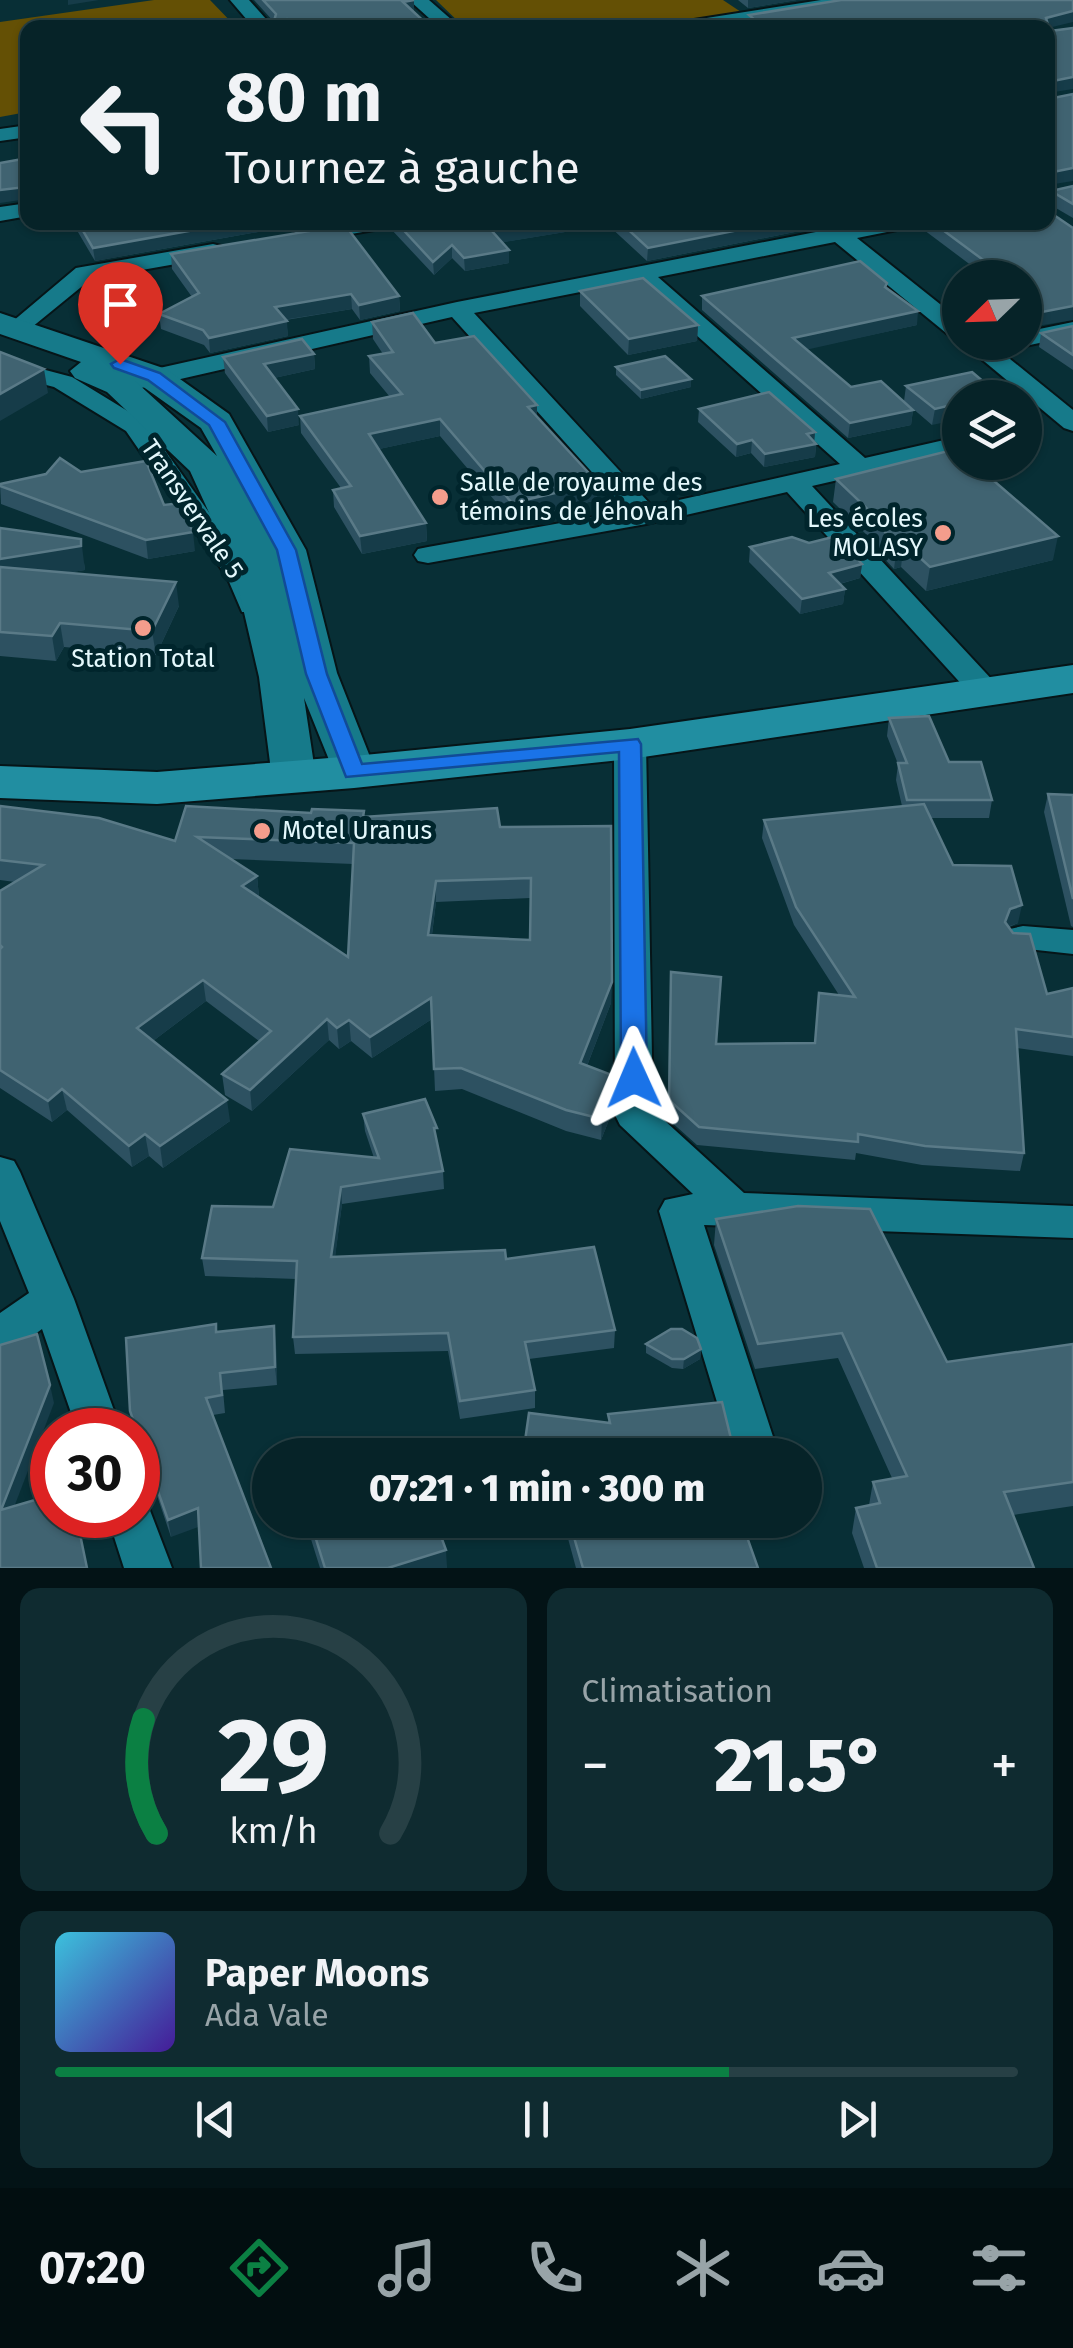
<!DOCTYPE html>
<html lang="fr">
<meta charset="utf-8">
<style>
:root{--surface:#062328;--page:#0f2b30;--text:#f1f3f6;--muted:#98a4a8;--line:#274045;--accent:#0b8043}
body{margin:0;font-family:"Fira Sans",sans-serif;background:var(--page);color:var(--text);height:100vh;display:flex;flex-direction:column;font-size:38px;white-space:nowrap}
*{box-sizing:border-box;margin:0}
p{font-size:32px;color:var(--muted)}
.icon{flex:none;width:55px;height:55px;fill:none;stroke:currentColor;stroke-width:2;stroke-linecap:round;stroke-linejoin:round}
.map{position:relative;height:1568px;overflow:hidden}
.sheet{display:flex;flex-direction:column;gap:20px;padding:20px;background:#031316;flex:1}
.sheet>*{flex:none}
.guide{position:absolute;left:20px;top:20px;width:1035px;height:210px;border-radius:20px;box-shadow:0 2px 8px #0004,0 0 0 2px var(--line);background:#062328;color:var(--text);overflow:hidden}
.needle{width:65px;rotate:247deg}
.controls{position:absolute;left:942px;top:260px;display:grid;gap:20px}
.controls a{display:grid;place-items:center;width:100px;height:100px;border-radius:50%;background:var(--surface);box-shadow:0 2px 8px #0004,0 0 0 2px var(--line);font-size:50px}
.speed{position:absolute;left:30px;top:1408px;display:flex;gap:20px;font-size:50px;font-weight:700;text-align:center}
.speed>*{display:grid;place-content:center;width:130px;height:130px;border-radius:50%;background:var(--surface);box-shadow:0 2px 8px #0004,0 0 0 2px var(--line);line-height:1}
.speed .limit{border:15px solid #d22;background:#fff;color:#111}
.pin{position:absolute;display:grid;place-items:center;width:85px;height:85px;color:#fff;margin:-102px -42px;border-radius:50% 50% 50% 0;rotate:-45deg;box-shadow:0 0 10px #0007}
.pin .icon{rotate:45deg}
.me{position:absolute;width:110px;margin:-55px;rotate:359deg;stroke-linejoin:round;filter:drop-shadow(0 0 8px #0008)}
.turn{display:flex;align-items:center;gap:35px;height:210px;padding:0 40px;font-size:45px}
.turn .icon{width:130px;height:130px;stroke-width:2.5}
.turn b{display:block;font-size:70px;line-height:85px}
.big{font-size:75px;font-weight:800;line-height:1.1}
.sheet .tile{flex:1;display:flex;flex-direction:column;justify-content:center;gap:15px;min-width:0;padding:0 35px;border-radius:20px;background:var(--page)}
.sheet .dial{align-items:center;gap:0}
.dial svg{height:260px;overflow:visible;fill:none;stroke:var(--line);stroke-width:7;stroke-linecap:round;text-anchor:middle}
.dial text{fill:var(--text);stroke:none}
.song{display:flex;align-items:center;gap:30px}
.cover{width:120px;height:120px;border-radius:15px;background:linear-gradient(135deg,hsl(190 70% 55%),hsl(260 70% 35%))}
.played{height:10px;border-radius:5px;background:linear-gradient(90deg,var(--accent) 70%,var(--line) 70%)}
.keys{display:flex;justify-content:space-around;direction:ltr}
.heat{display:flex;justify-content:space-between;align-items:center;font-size:55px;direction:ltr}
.sheet .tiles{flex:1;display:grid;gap:20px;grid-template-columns:1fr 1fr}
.tile:last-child{grid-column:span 2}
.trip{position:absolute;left:252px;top:1438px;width:570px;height:100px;border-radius:50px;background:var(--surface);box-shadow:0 2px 8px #0004,0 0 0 2px var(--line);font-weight:800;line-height:100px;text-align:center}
.menu{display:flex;height:160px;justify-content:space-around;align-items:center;background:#020e10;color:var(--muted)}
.menu .icon{width:70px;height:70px}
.menu .on{color:var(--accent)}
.menu b{font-size:45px;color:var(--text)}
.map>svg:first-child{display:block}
.green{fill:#645005}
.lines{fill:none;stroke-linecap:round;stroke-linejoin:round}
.street-casing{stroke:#061518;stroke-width:4}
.secondary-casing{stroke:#061518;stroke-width:4}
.primary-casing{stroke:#061518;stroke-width:4}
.street{fill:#167a8a;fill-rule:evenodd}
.secondary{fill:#167a8a;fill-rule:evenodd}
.primary{fill:#218ea1;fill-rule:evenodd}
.wall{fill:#2d5161;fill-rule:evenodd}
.shaded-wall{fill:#163c49}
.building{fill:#406371;stroke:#5a7a87;stroke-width:2.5;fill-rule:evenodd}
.route{fill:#1a73e8;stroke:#114b97;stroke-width:2.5}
.poi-dot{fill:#f49d8c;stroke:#00252c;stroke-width:4}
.labels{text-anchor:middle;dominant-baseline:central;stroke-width:10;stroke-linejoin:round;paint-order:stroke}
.poi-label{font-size:25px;fill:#e4f8fc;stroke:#00252c;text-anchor:start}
.street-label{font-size:25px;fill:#e4f8fc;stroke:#00252c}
</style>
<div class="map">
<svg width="1073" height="1568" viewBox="0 0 1073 1568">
<rect width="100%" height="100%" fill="#082f36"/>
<g class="green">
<polygon points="154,0 210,0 236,27 28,28 27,112 0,117 0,22"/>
<polygon points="436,0 723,0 744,14 653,27 465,28"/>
</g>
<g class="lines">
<defs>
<g id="street">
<polygon points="230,0 249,0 274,28 254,28"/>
<polygon points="409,0 429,0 461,28 440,28"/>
<polygon points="821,0 864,0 855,5 718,28 672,28 681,22"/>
<polygon points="28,125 28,137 0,141 0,129"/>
<polygon points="28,203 28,216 0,221 0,207"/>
<polygon points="339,222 391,222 380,229 305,242 294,235 297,230"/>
<path d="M818,222H838L843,227L867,222H915L912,227L857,238L960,320V339L951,337L835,242L658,277L865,458L953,438L960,440V452L812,486L997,685L1001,692L997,699H975L787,492L646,524L428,563L418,561L414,555L418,549L428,547L627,511L452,317L128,391L115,383L128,375L457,302L821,231ZM636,281L840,464L652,506L474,313Z"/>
<polygon points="213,244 221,246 224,251 221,256 91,279 26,332 10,332 6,327 76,268"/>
<polygon points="1073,322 1073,336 1025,346 1015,342 1025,342 1025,332"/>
<polygon points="961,342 989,342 1073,410 1073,431 1064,428"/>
<polygon points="0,358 72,377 144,421 255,577 267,606 262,612 242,612 227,577 126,431 54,387 0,373"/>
<polygon points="630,734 641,737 646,744 653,1110 744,1193 1073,1206 1073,1238 704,1225 779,1455 733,1455 659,1211 665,1200 693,1194 620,1125 615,1115 614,744 619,737"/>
<polygon points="1023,926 1073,930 1073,954 1010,947 1005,938 1010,929"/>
<polygon points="0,1157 14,1161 20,1172 74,1299 121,1430 77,1430 42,1329 15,1349 0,1354 0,1313 29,1293 0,1221"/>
<polygon points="138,1497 146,1500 172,1568 124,1568 107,1515 138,1515"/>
</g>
<path id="secondary" d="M0,313L166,369L229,414L306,550L337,673L376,772L370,782L354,786L338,782L304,698L316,778L310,788L294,792L278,788L272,778L259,677L233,565L190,471L107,392L75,378L70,371L81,362L0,334ZM135,381L201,428L217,456Z"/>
<polygon id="primary" points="1073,665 1073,693 630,759 354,788 157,804 0,798 0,766 157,772 354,756 630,729"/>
</defs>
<use href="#street" class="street-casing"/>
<use href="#secondary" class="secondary-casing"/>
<use href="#primary" class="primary-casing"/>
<use href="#street" class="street"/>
<use href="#secondary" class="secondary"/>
<use href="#primary" class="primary"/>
</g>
<g class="wall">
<polygon points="254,0 414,0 414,11 431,28 274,28 274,22"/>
<polygon points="738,0 797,0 748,8"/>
<polygon points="1073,186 1073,218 1049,204 1051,191"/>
<polygon points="72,222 314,222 95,261"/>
<polygon points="390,222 816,222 815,226 805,228 805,230 647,261 608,225 503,242 509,250 509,263 465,271 452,258 434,275 390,228"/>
<polygon points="925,222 1048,222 1025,278 982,278 984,275 924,230"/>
<polygon points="171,254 399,296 400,311 360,320 352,309 286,320 288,336 210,353 204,345 161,329 159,314 192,297 172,269"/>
<polygon points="887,283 886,288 917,325 806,349 851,387 913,410 911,425 848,438 702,310 702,296"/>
<polygon points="580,291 698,325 697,341 628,355 580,306"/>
<polygon points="372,322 435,343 537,417 597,500 512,521 440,436 379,449 426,523 427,541 362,554 334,507 333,490 341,488 301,433 300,416 390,397 370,373 369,356 383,354 373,339"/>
<polygon points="1073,326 1073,370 1039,347 1041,333"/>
<polygon points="314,354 315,369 274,378 299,425 268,432 225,373 223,357"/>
<polygon points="616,367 691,387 641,399 616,375"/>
<polygon points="906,386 999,395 998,398 960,398 932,425 904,401"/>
<polygon points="699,409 815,432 814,441 816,444 815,457 764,467 751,453 736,457 698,422"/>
<polygon points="81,472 164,505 195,551 148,559 1,504 0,484"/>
<polygon points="836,479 1053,560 926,591 901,567 894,569 870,543 870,538 833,502"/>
<polygon points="0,528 84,563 85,570 65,573 179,606 156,655 64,647 56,661 0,656"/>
<polygon points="750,547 862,564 860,578 840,584 845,589 843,604 800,614 749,562"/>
<polygon points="889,718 949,762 992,800 989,818 931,818 953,865 1018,923 1009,927 1047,994 1073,988 1073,1056 1017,1048 1024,1153 1020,1171 922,1165 856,1153 855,1160 697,1145 668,1119 671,972 716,1044 814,1043 839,995 794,925 762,838 764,820 902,806 896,780 898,764 887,736"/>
<polygon points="1048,794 1073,795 1073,927 1071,926 1044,812"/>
<path d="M0,806L175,841L364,817L500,827L611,1003L587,1066L611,1115L601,1140L566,1131L462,1089L435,1091L432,1019L372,1058L351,1041L339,1049L329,1040L252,1111L225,1095L222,1074L259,1041L206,1001L153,1041L230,1121L163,1168L149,1156L132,1167L67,1110L52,1122L0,1088V891L15,882L0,880ZM230,859L353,864L348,957L259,897L257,876ZM530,898V940L432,935L436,902Z"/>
<polygon points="363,1114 437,1145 443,1171 444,1189 342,1204 335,1256 506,1259 615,1330 614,1348 529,1359 535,1390 535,1408 460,1419 448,1351 295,1354 293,1337 296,1279 205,1276 202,1258 273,1207 374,1158 365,1131"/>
<polygon points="716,1219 947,1362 1073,1344 1073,1506 1013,1515 1034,1568 864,1568 852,1533 856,1508 869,1505 873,1482 892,1478 838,1358 755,1369 714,1245"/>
<polygon points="217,1332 276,1343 277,1385 223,1390 225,1413 213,1415 171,1537 138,1439 138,1430 134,1430 134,1428 130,1411"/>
<polygon points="646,1344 701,1349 700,1359 683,1369 672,1368 646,1353"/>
<polygon points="305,1520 435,1520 447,1568 320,1568"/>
<polygon points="563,1520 741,1520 758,1568 576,1568"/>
</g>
<g class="shaded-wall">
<polygon points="68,0 99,0 68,5"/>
<polygon points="414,0 414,11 403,2"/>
<polygon points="748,0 797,0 748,8"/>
<polygon points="1073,11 1073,22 1048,28 1046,18"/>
<polygon points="287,19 288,28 274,28 274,21"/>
<polygon points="1073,77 1073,89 1048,93 1048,82"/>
<polygon points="1073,168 1073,181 1048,185 1048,173"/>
<polygon points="25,187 27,199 0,203 0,190"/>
<polygon points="239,222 314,222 95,261 93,248"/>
<polygon points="544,222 608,222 608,225 493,244 492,231"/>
<polygon points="779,222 816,222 815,226 805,228 805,230 647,261 648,248"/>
<polygon points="452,245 452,258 434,275 433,262"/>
<polygon points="509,250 509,263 465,271 464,258"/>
<polygon points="351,294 352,309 276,321 275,307"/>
<polygon points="399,296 400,311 360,320 359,305"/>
<polygon points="1073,306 1073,320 1025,328 1026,315"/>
<polygon points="918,311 917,325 792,353 793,338"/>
<polygon points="287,321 288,336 210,353 209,338"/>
<polygon points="698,325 697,341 628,355 629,339"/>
<polygon points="314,354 315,369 265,380 264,364"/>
<polygon points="44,369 48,393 0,421 0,394"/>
<polygon points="691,379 691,387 641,399 641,390"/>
<polygon points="960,403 960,419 932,425 935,409"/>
<polygon points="537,405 537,422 528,407"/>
<polygon points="298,409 299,425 268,432 267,416"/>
<polygon points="913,410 911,425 848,438 850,423"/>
<polygon points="440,419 440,436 370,451 369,434"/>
<polygon points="815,432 814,444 816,444 815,457 764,467 765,454 807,434"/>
<polygon points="752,440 751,453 736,457 737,444"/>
<polygon points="598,483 597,500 512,521 512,503"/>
<polygon points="426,523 427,541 362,554 360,536"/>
<polygon points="193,532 195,551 148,559 146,540"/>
<polygon points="1058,536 1053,560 926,591 930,567"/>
<polygon points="81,539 85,570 0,584 0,559"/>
<polygon points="904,543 901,567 894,569 897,545"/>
<polygon points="862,564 860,578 828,587 829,573"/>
<polygon points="176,582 179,606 156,655 152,631"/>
<polygon points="845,589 843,604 800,614 802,599"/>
<polygon points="60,623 64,647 56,661 52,636"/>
<polygon points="257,876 259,897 242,886"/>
<polygon points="436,881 436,902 429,956 428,935"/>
<polygon points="1022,905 1018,923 1007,927 1005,922 1010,909"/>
<polygon points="203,980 206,1001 141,1050 137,1028"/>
<polygon points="612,982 611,1003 580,1084 580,1063"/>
<polygon points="431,998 432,1019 372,1058 370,1037"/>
<polygon points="327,1019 329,1040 252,1111 250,1090"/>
<polygon points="349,1020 351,1041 339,1049 337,1028"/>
<polygon points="62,1089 67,1110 52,1122 48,1101"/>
<polygon points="612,1094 611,1115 601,1140 602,1119"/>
<polygon points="227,1100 230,1121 163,1168 160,1146"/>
<polygon points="145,1134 149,1156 132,1167 129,1146"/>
<polygon points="341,1187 342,1204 333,1274 331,1257"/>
<polygon points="274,1326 276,1343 277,1385 275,1367"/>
<polygon points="701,1349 700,1359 683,1369 684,1359"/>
<polygon points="50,1385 54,1403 6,1528 1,1510"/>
<polygon points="198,1508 201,1526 171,1537 168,1520"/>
<polygon points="446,1550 447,1568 388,1568"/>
</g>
<g class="building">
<polygon points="263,0 414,0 403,2 431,28 296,28 287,19 274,21 276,14"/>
<polygon points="841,0 1073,0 1073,11 1046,18 1050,31 1073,28 1073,77 1048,82 1048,28 719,28 755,20 749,15"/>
<polygon points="1073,94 1073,168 1048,173 1048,99"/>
<polygon points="28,158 28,192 25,187 0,190 0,163"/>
<polygon points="1073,186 1073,204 1051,191"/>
<polygon points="1048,211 1073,228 1073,306 1026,315 1025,318 1025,278 985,278 982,276 995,273 986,266 990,265 932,222 1048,222"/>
<polygon points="78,222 239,222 93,248"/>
<polygon points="396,222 544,222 492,231 509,250 464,258 452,245 433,262"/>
<polygon points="620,222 779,222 648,248"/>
<polygon points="345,225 399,296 359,305 351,294 275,307 287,321 209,338 203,330 159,314 199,293 171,254"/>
<polygon points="860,261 887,283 885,287 918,311 793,338 851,387 881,381 913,410 850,423 702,296"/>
<polygon points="643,278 698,325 629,339 580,291"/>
<polygon points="413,313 435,343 474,336 537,405 528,407 598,483 512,503 440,419 369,434 426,523 360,536 333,490 351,486 300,416 402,394 369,356 393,352 372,322"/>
<polygon points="1073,326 1073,355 1041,333"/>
<polygon points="302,339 314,354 264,364 298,409 267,416 223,357"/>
<polygon points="0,352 44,369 0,394"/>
<polygon points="665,356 691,379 641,390 616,367"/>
<polygon points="972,372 999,395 987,398 960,398 960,403 935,409 906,386"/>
<polygon points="769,392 815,432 807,434 816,444 765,454 752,440 737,444 699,409"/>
<polygon points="956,449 960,452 960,462 972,462 1058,536 930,567 904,543 897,545 873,519 877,518 836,479"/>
<polygon points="60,458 81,472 146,461 164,505 181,503 193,532 146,540 0,486 0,484 46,474"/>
<polygon points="0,528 81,539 81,546 0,559"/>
<polygon points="837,536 862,564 829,573 845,589 802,599 750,547 792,537 809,543"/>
<polygon points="0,567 176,582 152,631 60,623 52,636 0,632"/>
<polygon points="929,716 949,762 981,762 992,800 907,800 898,763 907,763 889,718"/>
<polygon points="1048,794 1073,795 1073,899"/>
<polygon points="924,804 953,865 1011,866 1022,905 1010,909 1005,922 1013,933 1030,934 1047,994 1073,988 1073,1037 1016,1029 1024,1153 925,1146 858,1134 858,1142 699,1127 669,1100 671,972 721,977 716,1044 815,1043 819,993 855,997 796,907 764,820"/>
<path d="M0,806L99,818L175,841L186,806L311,813L312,809L364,811L363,817L497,808L500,827L611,826L612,982L580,1063L612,1075V1094L602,1119L566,1110L461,1068L434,1069L431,998L370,1037L349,1020L337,1028L327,1019L250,1090L222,1074L271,1031L203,980L137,1028L227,1100L160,1146L145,1134L129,1146L62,1089L48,1101L0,1070V949L2,947L0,945V891L43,865L0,860ZM197,837L354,843L348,957L242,886L257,876ZM531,878L530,940L428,935L436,881Z"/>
<polygon points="425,1099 437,1128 434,1128 443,1171 341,1187 331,1257 505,1250 506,1259 594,1247 615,1330 525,1342 535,1390 460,1401 448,1333 293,1337 297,1261 202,1258 212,1206 273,1207 290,1149 379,1158 363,1114"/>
<polygon points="798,1206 870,1209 947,1362 1073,1344 1073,1482 1004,1492 1034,1568 877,1568 856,1508 880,1503 873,1482 907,1476 842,1333 758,1344 716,1219"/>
<polygon points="216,1324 216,1332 274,1326 275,1367 220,1373 222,1395 206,1398 271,1568 201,1568 198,1508 168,1520 130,1411 126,1338"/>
<polygon points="671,1329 682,1329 697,1338 701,1349 684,1359 672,1359 646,1344"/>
<polygon points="37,1334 50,1385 1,1510 52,1495 52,1515 76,1515 87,1568 0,1568 0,1345"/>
<polygon points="722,1402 735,1455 523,1455 529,1413 610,1423 608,1414"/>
<polygon points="310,1520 435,1520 446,1550 388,1568 325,1568"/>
<polygon points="569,1520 741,1520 758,1568 583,1568"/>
</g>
<polygon class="route" points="120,359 160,373 225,422 296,550 327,674 362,764 638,739 641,744 647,1078 643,1085 625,1085 621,1078 619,752 346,777 306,674 277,550 209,425 148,380 114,368 111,364"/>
<g class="poi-dot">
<circle cx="440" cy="497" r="10"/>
<circle cx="943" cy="533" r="10"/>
<circle cx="143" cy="628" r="10"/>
<circle cx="262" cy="831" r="10"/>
</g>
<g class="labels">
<g class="poi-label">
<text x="460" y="483">Salle de royaume des<tspan x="460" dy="29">témoins de Jéhovah</tspan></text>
<text x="923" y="519" text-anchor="end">Les écoles<tspan x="923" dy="29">MOLASY</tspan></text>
<text x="143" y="659" text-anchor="middle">Station Total</text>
<text x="282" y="831">Motel Uranus</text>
</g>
<g class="street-label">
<text transform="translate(192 509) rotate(56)">Transvervale 5</text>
</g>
</g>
</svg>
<div class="controls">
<a><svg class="needle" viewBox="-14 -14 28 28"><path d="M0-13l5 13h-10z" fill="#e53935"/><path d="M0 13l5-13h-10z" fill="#98a4a8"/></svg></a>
<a><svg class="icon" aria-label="layers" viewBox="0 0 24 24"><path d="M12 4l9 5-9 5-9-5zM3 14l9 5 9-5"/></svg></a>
</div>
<div class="speed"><div class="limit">30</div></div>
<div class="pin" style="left:120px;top:364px;background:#d93025"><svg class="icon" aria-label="arrive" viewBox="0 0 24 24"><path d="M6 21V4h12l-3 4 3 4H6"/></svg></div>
<svg class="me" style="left:634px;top:1078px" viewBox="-20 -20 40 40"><path d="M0-17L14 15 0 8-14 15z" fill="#1a73e8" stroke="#fff" stroke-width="4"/></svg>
<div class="trip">07:21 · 1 min · 300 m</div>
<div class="guide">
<div class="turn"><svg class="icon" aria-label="left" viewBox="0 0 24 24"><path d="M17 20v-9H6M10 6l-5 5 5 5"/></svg><div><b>80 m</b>Tournez à gauche</div></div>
</div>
</div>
<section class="sheet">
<div class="tiles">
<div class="tile dial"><svg viewBox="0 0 100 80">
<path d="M14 69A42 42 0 1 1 86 69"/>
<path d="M14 69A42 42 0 0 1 10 34" stroke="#0b8043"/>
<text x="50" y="56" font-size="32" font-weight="700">29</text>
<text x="50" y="72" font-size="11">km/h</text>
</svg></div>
<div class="tile"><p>Climatisation</p>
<div class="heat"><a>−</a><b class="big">21.5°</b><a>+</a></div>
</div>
<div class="tile">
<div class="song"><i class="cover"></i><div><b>Paper Moons</b><p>Ada Vale</p></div></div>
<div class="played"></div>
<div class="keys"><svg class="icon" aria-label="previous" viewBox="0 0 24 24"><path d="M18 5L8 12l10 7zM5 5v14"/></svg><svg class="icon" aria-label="pause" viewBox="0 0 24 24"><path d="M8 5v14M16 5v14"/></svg><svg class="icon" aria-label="next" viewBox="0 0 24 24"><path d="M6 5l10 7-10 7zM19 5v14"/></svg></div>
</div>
</div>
</section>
<nav class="menu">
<b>07:20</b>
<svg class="icon on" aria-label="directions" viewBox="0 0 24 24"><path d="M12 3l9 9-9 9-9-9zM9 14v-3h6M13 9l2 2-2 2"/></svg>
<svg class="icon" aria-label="music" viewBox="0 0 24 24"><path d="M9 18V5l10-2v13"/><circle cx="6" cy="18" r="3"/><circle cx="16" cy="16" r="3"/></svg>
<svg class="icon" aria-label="phone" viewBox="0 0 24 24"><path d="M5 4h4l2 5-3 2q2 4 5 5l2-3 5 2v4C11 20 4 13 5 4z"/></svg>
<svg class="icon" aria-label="climate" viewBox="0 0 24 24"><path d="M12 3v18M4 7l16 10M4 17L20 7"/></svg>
<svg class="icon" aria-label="car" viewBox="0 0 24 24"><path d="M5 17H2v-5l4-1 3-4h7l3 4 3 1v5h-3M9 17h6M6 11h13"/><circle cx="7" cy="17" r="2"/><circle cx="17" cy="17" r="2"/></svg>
<svg class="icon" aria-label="filters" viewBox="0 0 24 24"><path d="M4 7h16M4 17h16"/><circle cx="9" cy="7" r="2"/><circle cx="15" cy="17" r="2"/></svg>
</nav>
